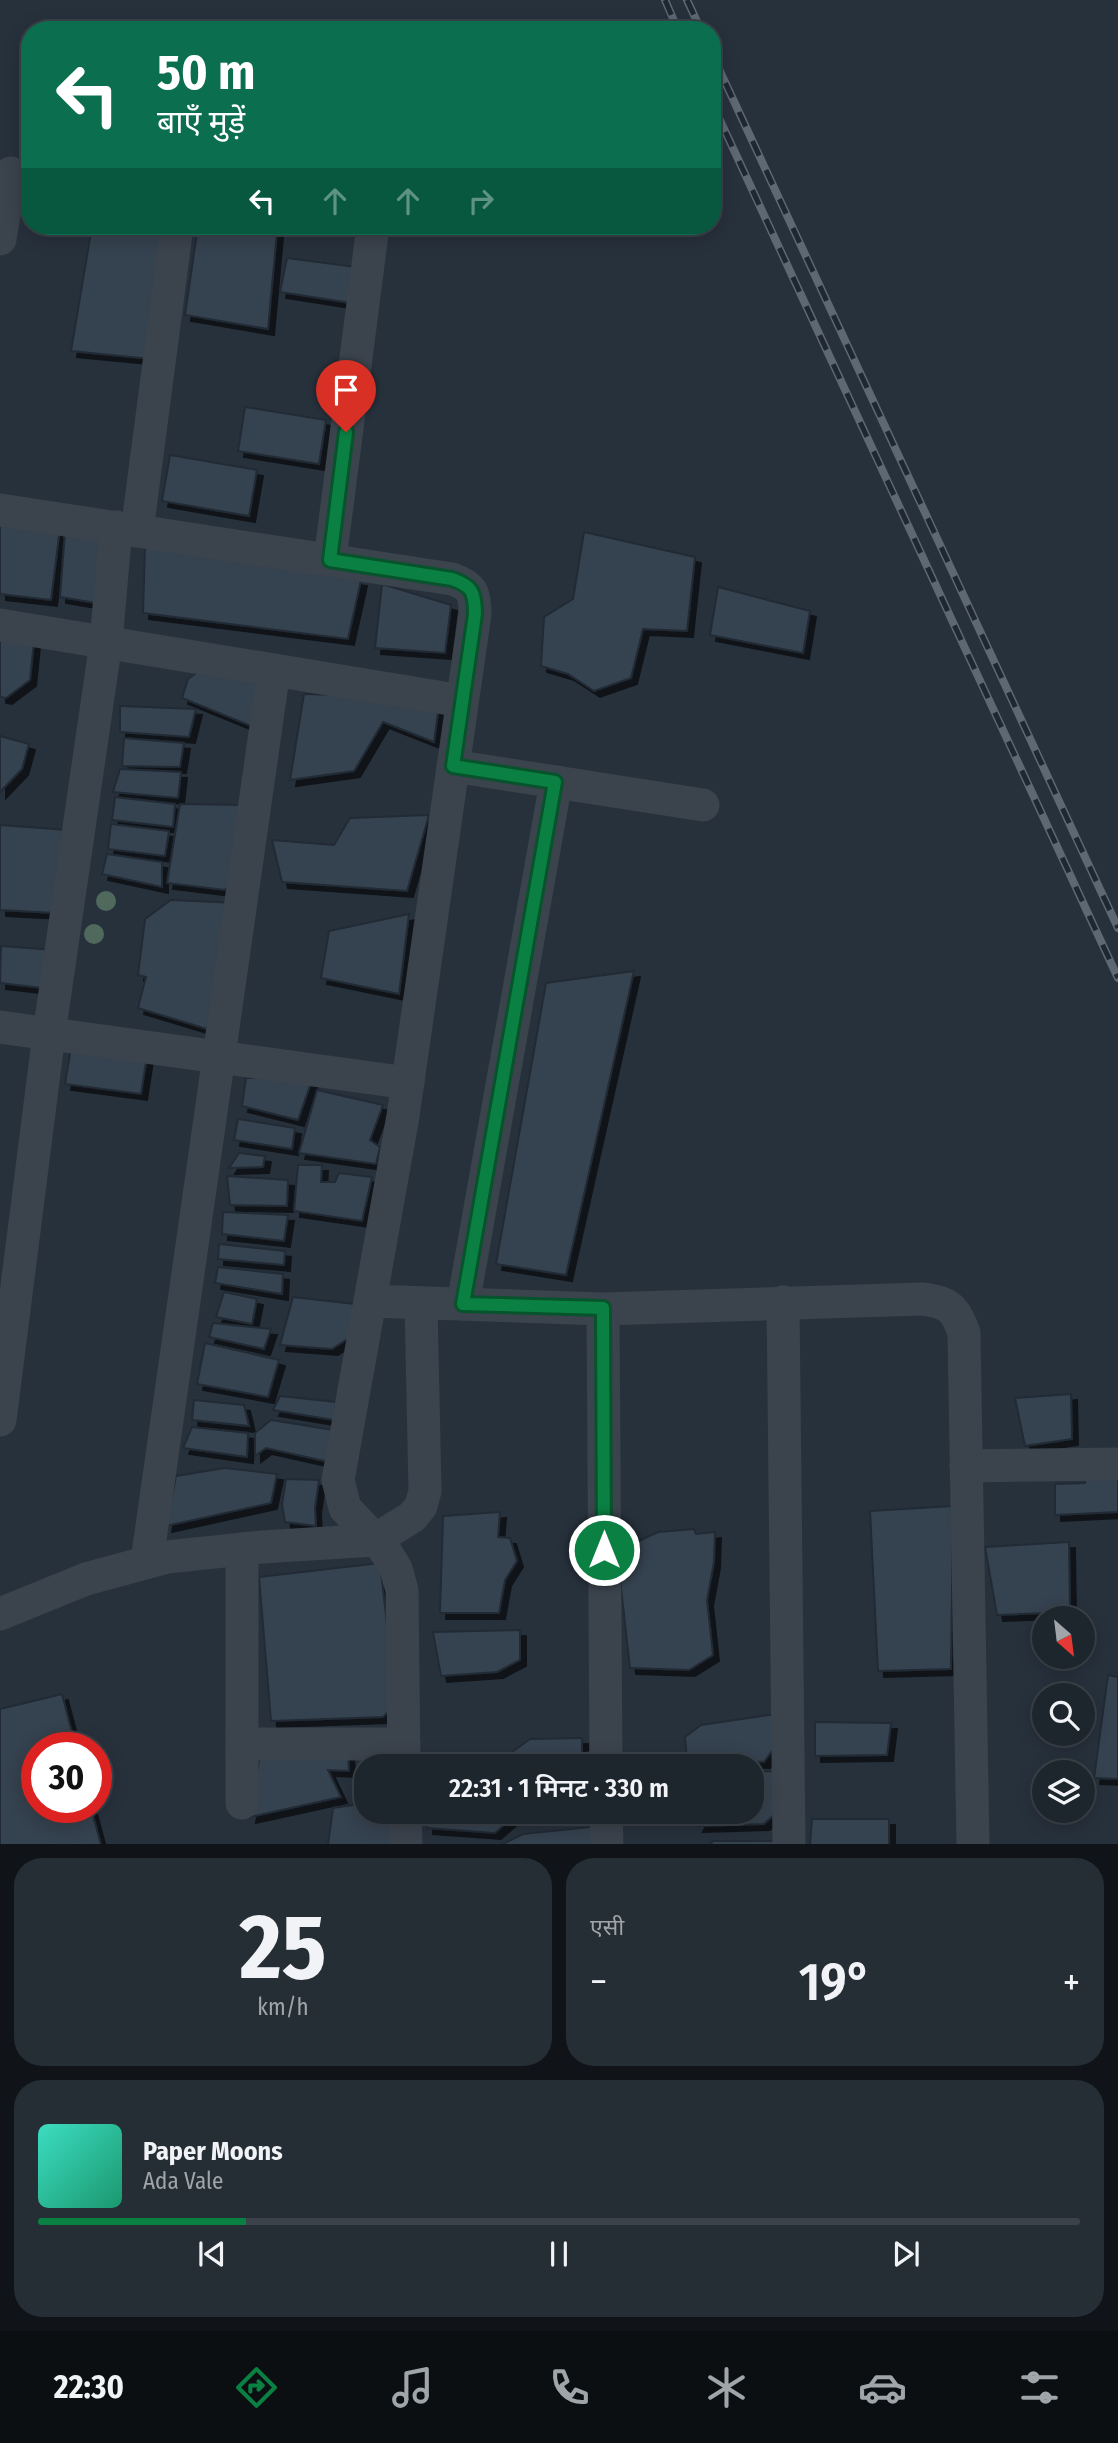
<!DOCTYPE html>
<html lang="hi">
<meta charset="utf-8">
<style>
:root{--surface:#1d252d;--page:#252d35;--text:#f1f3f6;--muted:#a0a5aa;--line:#3b4249;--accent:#0b8043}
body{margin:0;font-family:"Fira Sans Condensed","Noto Sans Devanagari",sans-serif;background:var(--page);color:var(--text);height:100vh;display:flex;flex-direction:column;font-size:26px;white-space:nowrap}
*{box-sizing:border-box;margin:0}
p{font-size:23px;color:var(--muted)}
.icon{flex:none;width:38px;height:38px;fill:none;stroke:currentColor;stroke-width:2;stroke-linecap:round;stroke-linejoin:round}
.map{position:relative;height:1844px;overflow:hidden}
.side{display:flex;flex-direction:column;gap:14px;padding:14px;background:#101419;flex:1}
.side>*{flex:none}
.banner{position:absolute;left:21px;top:21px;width:700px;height:214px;border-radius:28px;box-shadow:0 4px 18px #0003,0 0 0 2px var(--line);background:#0b6e4f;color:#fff;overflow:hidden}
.needle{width:46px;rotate:152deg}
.buttons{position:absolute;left:1032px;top:1606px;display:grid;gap:14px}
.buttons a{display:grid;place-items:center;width:63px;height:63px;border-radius:50%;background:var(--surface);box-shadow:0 4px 18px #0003,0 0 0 2px var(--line);font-size:35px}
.speed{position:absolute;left:21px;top:1732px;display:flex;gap:14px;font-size:35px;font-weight:700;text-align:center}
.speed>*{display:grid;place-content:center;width:91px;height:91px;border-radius:50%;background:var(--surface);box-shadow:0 4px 18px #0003,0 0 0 2px var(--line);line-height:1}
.speed .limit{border:10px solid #d22;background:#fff;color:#111}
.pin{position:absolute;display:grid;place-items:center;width:60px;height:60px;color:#fff;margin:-72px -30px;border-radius:50% 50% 50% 0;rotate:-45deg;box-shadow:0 0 7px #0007}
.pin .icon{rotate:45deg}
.me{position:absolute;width:77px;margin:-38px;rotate:0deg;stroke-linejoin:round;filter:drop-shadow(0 0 5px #0008)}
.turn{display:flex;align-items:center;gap:24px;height:147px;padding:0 21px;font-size:32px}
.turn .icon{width:91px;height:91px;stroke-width:2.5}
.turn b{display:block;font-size:49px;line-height:60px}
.lanes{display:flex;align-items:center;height:66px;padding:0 21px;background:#0003;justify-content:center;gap:35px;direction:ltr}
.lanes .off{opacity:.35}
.big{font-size:52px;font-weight:600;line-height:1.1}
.side .card{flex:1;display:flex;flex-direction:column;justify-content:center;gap:10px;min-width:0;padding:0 24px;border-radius:28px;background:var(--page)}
.side .dial{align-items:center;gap:0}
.dial b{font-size:91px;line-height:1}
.song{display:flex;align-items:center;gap:21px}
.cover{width:84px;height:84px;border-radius:10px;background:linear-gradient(135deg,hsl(170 70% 55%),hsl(160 70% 35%))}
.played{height:7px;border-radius:4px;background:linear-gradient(90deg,var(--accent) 20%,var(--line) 20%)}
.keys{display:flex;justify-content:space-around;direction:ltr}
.heat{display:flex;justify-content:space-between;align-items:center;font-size:38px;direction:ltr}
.side .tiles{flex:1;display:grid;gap:14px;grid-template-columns:1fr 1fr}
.card:last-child{grid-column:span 2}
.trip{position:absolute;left:354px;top:1754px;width:410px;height:70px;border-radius:28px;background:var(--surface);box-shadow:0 4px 18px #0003,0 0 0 2px var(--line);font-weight:600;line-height:70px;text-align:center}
.tab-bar{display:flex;height:112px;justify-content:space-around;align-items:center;background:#0c0f12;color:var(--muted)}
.tab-bar .icon{width:49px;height:49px}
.tab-bar .on{color:var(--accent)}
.tab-bar b{font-size:32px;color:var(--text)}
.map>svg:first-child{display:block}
.building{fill:#364350;stroke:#212a34;stroke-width:2;filter:url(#shadow)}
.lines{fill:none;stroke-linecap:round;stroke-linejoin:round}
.minor{stroke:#3b434d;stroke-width:33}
.rail-casing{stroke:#5d6873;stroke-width:8}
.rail{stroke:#1f2832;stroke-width:5;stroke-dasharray:16;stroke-linecap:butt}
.tree{fill:#4f695c}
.route-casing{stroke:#07532c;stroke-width:18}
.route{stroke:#0b8043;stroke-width:12}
</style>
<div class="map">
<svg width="1118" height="1845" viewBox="0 0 1118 1845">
<defs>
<filter id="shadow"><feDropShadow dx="6" dy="6" stdDeviation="0" flood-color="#0009"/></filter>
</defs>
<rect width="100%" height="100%" fill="#27313c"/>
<g class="building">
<polygon points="92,226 173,226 151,359 71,351"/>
<polygon points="198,226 246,226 277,232 268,329 185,315"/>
<polygon points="287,258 356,267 351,303 280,292"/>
<polygon points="245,407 326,420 319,464 238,451"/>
<polygon points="170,455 257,470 249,516 162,501"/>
<polygon points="0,520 60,528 51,600 0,594"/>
<polygon points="65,531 109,537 102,604 60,597"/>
<polygon points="584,532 695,557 687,631 643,629 631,678 594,691 568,674 541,666 544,617 573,599"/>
<polygon points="145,546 361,580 348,639 143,613"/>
<polygon points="382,584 451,605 445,653 375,648"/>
<polygon points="718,587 810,611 803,653 710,635"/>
<polygon points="0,636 34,641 30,680 6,698 0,697"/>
<polygon points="207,665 262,676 251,726 182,698 188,679"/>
<polygon points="304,694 440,698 434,742 383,722 354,771 290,780"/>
<polygon points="120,706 196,709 189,737 120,732"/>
<polygon points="0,736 29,744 22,769 0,792"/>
<polygon points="124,738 184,743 180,767 122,766"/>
<polygon points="120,769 181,772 178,798 113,792"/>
<polygon points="115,797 175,804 173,827 112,820"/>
<polygon points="180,804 247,805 241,874 225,890 167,883"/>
<polygon points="429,815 407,891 282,882 272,840 334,845 350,818"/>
<polygon points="111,824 169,831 165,856 108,849"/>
<polygon points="0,825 68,830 55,913 0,910"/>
<polygon points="107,854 162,862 162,887 102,874"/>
<polygon points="171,900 237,903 207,1029 138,1008 146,977 138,975 145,919"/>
<polygon points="409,914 399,994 321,978 329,931"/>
<polygon points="1,946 55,950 51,989 0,983"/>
<polygon points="634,971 566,1275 496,1264 546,983"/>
<polygon points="71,1048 147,1056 141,1094 65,1084"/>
<polygon points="313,1077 298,1120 242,1106 246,1078"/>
<polygon points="317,1090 383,1105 370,1140 380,1147 376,1164 299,1153"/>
<polygon points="238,1119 295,1128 292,1149 234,1140"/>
<polygon points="239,1153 265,1156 263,1167 229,1168"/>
<polygon points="298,1165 322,1165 321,1182 335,1182 339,1173 372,1177 362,1221 294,1211"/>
<polygon points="227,1176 288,1180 287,1206 230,1205"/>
<polygon points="223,1212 288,1215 284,1241 222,1234"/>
<polygon points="219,1244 285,1251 284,1265 218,1259"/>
<polygon points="218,1267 283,1274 282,1294 215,1283"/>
<polygon points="224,1292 257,1299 252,1324 216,1317"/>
<polygon points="293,1297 355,1304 352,1336 332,1349 280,1345"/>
<polygon points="213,1323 271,1329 264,1349 209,1337"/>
<polygon points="205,1343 279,1360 268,1397 197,1384"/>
<polygon points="1071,1394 1072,1439 1025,1446 1015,1398"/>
<polygon points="280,1396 336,1402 334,1420 273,1410"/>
<polygon points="194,1400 244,1405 249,1426 192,1420"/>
<polygon points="271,1420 339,1431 329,1462 266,1448 255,1456 255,1433"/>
<polygon points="192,1427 248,1433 247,1457 183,1448"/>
<polygon points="225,1468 277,1474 271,1503 166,1526 176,1476"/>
<polygon points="1085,1470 1118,1470 1118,1512 1055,1515 1055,1484 1085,1483"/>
<polygon points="286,1479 319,1480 315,1508 316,1526 285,1522 282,1504"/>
<polygon points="953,1506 951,1669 878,1671 870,1511"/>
<polygon points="500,1512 498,1537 510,1538 517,1561 505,1580 499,1613 440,1613 443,1516"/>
<polygon points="694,1529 696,1534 715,1532 714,1562 707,1600 713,1655 689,1670 630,1668 620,1579 628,1546 658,1532"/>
<polygon points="1069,1542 1070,1612 997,1615 985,1547"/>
<polygon points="380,1563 396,1704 383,1717 271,1721 259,1577"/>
<polygon points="520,1630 520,1660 497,1672 441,1676 433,1632"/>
<polygon points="1108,1675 1118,1677 1118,1779 1094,1778"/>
<polygon points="62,1694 76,1748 37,1748 37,1808 91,1808 101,1845 0,1845 0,1709"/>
<polygon points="776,1714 779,1741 764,1762 687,1759 685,1737 701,1725"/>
<polygon points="815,1722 891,1723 887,1755 815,1756"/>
<polygon points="582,1738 582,1754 598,1750 599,1766 512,1766 512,1752 530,1739"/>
<polygon points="348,1751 349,1771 328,1770 341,1797 250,1817 260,1754"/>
<polygon points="780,1771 781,1808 764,1824 697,1826 705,1811 751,1811 751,1772"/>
<polygon points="366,1803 366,1811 389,1811 392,1845 328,1845 333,1808"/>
<polygon points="428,1811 513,1811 512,1818 495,1833 427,1828"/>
<polygon points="812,1819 889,1819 889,1845 810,1845"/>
<polygon points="600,1826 602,1845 501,1845 523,1834"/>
<polygon points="713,1841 781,1841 781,1845 710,1845"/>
</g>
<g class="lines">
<g class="minor">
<polyline points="0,239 11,173"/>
<path d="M0,510L452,579C472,586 475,592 475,614L403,1116L338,1480L345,1508L384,1549L396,1569L402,1590L404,1766"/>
<polyline points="137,531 177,226"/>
<polyline points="330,560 373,226"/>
<polyline points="0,625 462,701"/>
<polyline points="453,766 703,805"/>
<polyline points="0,1027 408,1083"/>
<path d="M370,1301L603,1309L922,1299C948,1302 955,1307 964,1333L973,1845"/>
<polyline points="783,1302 789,1845"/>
<polyline points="463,1304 556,782"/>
<polyline points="603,1309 606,1766"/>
<polyline points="0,1420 49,1034 106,642 116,527"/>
<polyline points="966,1466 1118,1464"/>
<polyline points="242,1549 242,1803"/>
<polyline points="147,1561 274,670"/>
<polyline points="0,1614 86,1579 167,1557 262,1547 375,1540 412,1517 421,1506 425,1491 421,1303"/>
<polyline points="242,1744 404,1744"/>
<polyline points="405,1811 406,1845"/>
<polyline points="606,1811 607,1845"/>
</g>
<defs>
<g id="rail">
<polyline points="665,0 678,30"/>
<polyline points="687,0 701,30"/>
<polyline points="712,54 1118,928"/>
<polyline points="712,103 1118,978"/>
</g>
</defs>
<use href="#rail" class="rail-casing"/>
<use href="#rail" class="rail"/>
</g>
<g class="tree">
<circle cx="106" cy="901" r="10"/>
<circle cx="94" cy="934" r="10"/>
</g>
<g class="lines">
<defs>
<path id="route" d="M346,432L330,560L452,579C472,586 475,592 475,614L453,766L555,782L463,1304L603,1308L604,1550"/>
</defs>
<use href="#route" class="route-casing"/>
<use href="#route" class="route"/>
</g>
</svg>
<div class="buttons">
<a><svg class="needle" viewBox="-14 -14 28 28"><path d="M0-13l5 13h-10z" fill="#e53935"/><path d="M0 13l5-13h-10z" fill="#a0a5aa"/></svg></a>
<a><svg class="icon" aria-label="search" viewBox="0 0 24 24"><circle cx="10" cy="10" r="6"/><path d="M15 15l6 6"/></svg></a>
<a><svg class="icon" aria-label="layers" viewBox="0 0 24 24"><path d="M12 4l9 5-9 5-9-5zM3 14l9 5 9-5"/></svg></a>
</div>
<div class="speed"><div class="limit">30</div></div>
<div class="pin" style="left:346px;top:432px;background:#d93025"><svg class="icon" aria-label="arrive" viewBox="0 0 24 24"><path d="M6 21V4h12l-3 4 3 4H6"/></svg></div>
<svg class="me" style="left:604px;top:1550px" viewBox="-20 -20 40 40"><circle r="17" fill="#0b8043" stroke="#fff" stroke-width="3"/><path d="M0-11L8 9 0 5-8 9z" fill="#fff"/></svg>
<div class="trip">22:31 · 1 मिनट · 330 m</div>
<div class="banner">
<div class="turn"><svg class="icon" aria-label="left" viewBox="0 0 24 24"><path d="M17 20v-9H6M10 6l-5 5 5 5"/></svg><div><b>50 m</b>बाएँ मुड़ें</div></div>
<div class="lanes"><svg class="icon" aria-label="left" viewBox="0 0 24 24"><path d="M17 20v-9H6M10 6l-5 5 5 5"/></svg><svg class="icon off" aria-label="ahead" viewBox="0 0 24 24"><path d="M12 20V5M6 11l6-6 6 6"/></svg><svg class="icon off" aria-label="ahead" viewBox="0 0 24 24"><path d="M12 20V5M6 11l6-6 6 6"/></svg><svg class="icon off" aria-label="right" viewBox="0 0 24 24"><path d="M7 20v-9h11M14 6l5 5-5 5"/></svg></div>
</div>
</div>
<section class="side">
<div class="tiles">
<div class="card dial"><b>25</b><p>km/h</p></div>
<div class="card"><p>एसी</p>
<div class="heat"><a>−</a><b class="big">19°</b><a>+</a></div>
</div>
<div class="card">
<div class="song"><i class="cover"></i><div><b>Paper Moons</b><p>Ada Vale</p></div></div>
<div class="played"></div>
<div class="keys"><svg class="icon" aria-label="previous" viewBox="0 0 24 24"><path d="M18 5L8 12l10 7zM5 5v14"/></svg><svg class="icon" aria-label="pause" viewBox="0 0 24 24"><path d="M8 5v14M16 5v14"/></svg><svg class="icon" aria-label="next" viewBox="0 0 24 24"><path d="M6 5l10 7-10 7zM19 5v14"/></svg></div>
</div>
</div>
</section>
<nav class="tab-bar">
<b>22:30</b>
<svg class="icon on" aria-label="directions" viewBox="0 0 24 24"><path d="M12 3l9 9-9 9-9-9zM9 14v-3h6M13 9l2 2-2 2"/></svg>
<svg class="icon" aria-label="music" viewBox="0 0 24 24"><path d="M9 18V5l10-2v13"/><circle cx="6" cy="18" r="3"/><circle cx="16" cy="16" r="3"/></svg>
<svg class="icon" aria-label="phone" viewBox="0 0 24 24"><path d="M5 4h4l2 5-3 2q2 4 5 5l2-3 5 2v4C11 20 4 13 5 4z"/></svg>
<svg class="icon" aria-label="climate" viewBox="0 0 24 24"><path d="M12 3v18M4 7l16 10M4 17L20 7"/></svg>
<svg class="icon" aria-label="car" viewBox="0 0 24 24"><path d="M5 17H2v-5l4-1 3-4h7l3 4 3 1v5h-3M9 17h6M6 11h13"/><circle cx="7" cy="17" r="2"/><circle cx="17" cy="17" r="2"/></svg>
<svg class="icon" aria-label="filters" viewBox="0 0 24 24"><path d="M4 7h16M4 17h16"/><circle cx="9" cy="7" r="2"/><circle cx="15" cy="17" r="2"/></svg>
</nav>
